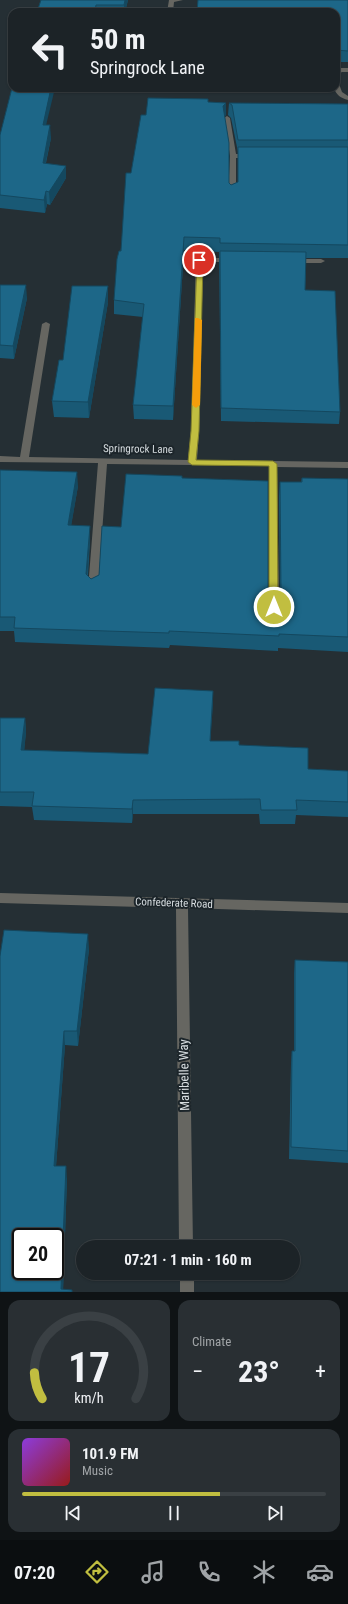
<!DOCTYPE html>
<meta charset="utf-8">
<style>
:root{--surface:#1c2327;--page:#292f33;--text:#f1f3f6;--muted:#a0a4a7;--line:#3a4044;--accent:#c1be40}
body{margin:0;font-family:"Roboto Condensed",sans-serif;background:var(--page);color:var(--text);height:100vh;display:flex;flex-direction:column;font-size:15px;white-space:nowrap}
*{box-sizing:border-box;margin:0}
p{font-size:13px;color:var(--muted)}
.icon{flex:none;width:22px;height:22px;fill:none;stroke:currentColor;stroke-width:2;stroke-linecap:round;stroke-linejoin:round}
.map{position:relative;height:1292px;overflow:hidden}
.panel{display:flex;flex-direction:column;gap:8px;padding:8px;background:#0f1315;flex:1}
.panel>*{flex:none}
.top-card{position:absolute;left:8px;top:8px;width:332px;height:84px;border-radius:12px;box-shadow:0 1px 3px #0004,0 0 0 1px var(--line);background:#1c2327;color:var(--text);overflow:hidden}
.speed{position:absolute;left:12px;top:1228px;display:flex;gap:8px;font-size:20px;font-weight:700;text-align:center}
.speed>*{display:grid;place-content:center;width:52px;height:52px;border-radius:50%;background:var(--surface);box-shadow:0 1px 3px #0004,0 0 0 1px var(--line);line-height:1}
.speed .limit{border:2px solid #111;border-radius:6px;background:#fff;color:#111}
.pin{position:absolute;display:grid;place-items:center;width:34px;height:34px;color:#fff;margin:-17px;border:2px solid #fff;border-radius:50%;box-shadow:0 1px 4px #0007}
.me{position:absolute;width:44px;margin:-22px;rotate:0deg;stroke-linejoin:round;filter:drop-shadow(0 0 3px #0008)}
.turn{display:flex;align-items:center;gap:14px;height:84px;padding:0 16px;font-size:18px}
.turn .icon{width:52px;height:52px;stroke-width:2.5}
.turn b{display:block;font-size:28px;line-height:34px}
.big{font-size:30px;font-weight:700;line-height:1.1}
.panel .widget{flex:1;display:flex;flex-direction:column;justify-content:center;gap:6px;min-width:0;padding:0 14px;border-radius:12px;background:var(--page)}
.panel .dial{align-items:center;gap:0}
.dial svg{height:104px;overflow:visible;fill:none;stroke:var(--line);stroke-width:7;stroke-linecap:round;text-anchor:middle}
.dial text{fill:var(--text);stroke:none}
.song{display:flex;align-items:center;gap:12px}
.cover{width:48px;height:48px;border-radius:6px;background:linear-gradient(135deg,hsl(270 70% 55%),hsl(0 70% 35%))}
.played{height:4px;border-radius:2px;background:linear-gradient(90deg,var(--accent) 65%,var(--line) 65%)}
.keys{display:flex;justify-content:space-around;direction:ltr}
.heat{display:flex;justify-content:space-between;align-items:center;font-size:22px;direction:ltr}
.panel .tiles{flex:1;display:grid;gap:8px;grid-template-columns:1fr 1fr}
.widget:last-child{grid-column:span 2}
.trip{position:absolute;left:76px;top:1240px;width:224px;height:40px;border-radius:20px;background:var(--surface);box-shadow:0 1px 3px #0004,0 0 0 1px var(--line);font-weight:700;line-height:40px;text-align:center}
.dock{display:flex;height:64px;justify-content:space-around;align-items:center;background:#0b0e10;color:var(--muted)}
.dock .icon{width:28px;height:28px}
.dock .selected{color:var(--accent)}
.dock b{font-size:18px;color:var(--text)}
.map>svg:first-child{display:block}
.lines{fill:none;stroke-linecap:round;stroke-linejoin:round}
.minor{fill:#666661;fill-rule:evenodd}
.wall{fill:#195975}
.shaded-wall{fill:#14485f}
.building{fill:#1d6788;stroke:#14485f;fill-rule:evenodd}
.route{fill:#c1be40;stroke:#7d7c2a}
.slow{fill:#f59e0b}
.labels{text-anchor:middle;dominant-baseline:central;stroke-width:4;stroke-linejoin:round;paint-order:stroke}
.street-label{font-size:11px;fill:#d7dde0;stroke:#1c252a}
.near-street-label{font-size:13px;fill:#d7dde0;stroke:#1c252a}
</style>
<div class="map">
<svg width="348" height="1292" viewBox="0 0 348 1292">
<rect width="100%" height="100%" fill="#252f34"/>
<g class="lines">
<g class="minor">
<polygon points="169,0 183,0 174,2 173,12 167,12"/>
<polygon points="341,68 348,68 348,72 342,72 336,75 336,70"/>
<path d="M336,82L339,84L342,92L348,96V100C341,98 336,95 334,88H336Z"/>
<polygon points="227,116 230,118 236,154 250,154 253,156 250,158 236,158 236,195 232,197 228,195 230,156 224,118"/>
<polygon points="196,258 232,258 236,260 232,262 203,262 199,431 197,460 348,462 348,468 277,467 279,607 274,610 269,607 269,466 107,464 98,589 93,592 88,589 98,463 0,462 0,456 20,457 42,324 46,322 50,324 29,457 188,460 191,431"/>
<polygon points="289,259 321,259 325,261 321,263 289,263"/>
<polygon points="0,893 348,903 348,913 188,908 193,1247 179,1247 176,908 0,903"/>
<rect x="180" y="1273" width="14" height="19"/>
</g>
</g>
<g class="wall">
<polygon points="41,0 128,0 125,12 37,12"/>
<polygon points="348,0 348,62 336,62 336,12"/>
<polygon points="208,102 226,103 226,115 224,116 229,183 231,185 238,182 238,152 231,118 228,115 229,103 348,104 348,258 306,258 305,290 340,412 339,424 221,421 219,252 184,250 173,420 134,419 133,405 143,317 114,314 114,300 131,173 146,115"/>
<polygon points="46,125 51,138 46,163 66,178 50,205 47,204 45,213 0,208 0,135"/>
<polygon points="0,285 27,298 14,359 0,358"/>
<polygon points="108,302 89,418 54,417 52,401 63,360"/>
<polygon points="0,470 78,486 71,525 90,540 88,576 91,579 99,575 121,527 182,478 268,593 274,597 280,593 279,496 280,482 301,482 302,478 348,479 348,652 278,648 278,651 170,645 169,648 15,642 14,631 0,631"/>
<polygon points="213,691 210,741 239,745 308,769 348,771 348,817 296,815 295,824 260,824 259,814 133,814 132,823 34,820 32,807 0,806 0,718 25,718 26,732 24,750 148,754"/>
<polygon points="89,949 78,1046 65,1045 56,1166 67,1179 63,1290 0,1292 0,956"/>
<polygon points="295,960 348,962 348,1163 289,1159 291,1063 292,1051 294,1051 294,973"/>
</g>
<g class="shaded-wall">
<polygon points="125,0 128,0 125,12 124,12 124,5"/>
<polygon points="51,88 55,88 43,138 43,125"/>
<polygon points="226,103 226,115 223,118 223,106"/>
<polygon points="50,125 51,138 43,175 43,163"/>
<polygon points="66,166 66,178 50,205 49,192"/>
<polygon points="46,191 47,204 45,213 44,200"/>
<polygon points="184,237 184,250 173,420 173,406"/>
<polygon points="26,285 27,298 14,359 13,346"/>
<polygon points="108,286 108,302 89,418 88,402"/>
<polygon points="77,472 78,486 69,539 68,525"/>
<polygon points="90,526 90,540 86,589 86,574"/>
<polygon points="213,691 213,705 209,755 210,741"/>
<polygon points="25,718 26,732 23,765 21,750"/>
<polygon points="133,800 133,814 132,823 132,809"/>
<polygon points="88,934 89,949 78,1046 77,1031"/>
<polygon points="64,1031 65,1045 55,1180 54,1166"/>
<polygon points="66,1166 67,1179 63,1292 61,1289"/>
</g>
<g class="building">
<polygon points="41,0 125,0 124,5 96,5 95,12 37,12"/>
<polygon points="198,0 348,0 348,51 336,50 336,12 197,12"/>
<polygon points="12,88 51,88 43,125 50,125 43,163 66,166 49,192 46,191 44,200 0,195 0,135"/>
<polygon points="148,98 208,99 208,102 226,103 223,106 229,143 229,183 231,185 238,182 238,147 348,147 348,245 220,243 220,238 184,237 173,406 133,405 144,304 114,300 117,259 119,251 121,251 126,173 131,173 141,115 146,115"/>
<polygon points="229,103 348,104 348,140 238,140 232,105"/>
<polygon points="220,251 306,252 305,290 335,291 340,412 221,408"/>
<polygon points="0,285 26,285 13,346 0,345"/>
<polygon points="72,286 108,286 88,402 52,401 59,360 63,360"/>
<polygon points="0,470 77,472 68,525 90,526 86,574 91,579 99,575 102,526 121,527 126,474 182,476 182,478 268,481 268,593 274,597 281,593 280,482 302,482 302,478 348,479 348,637 279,634 279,636 169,631 169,633 14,628 15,617 0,617"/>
<polygon points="155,688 213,691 210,741 239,741 239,745 308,748 308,769 348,771 348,802 296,800 297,810 261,810 260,799 133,800 132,809 32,806 34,792 0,792 0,718 25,718 21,750 148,754"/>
<path d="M4,930L88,934L77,1031H64L54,1166H66L61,1289L72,1290V1292H0V956ZM21,1237H55V1271H21Z"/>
<polygon points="295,960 348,962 348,1151 291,1147 292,1051 295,1051"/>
</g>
<polygon class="route" points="197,258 203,260 199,431 196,460 273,461 277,464 278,607 274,610 269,607 269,466 192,465 188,462 191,431"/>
<polygon class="slow" points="195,318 198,318 202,320 200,405 196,408 192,405"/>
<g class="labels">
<g class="street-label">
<text transform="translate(138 449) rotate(1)">Springrock Lane</text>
<text transform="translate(174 903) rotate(2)">Confederate Road</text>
</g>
<g class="near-street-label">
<text transform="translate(184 1075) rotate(-91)">Maribelle Way</text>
</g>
</g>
</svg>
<div class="speed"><div class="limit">20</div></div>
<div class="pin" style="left:199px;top:260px;background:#d93025"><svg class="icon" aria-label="arrive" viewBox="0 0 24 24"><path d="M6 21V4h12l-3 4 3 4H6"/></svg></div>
<svg class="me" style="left:274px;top:607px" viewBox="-20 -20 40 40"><circle r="17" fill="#c1be40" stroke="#fff" stroke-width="3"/><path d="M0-11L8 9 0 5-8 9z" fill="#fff"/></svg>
<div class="trip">07:21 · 1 min · 160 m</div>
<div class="top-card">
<div class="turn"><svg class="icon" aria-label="left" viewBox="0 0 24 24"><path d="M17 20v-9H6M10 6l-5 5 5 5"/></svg><div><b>50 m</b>Springrock Lane</div></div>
</div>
</div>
<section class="panel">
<div class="tiles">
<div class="widget dial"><svg viewBox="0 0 100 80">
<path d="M14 69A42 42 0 1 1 86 69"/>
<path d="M14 69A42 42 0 0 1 8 49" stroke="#c1be40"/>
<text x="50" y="56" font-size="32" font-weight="700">17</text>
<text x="50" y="72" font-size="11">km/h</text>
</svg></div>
<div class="widget"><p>Climate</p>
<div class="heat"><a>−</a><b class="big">23°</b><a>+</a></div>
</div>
<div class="widget">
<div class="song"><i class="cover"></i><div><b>101.9 FM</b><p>Music</p></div></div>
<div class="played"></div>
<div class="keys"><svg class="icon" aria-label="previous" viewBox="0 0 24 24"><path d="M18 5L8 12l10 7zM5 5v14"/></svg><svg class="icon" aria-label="pause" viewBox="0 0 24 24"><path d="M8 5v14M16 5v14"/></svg><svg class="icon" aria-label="next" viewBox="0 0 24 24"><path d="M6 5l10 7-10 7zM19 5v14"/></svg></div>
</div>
</div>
</section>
<nav class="dock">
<b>07:20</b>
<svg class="icon selected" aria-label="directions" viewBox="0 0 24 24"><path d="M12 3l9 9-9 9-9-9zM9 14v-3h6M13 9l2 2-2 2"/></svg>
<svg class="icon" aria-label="music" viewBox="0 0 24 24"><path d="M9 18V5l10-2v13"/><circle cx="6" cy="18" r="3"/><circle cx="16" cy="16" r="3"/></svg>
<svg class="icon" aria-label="phone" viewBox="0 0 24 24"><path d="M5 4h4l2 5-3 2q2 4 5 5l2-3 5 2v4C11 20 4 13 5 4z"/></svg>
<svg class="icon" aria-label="climate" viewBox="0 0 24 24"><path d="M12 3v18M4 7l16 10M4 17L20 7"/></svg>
<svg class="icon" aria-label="car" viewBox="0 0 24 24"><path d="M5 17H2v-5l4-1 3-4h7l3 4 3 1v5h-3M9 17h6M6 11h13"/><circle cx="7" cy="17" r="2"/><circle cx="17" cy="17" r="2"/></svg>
</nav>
